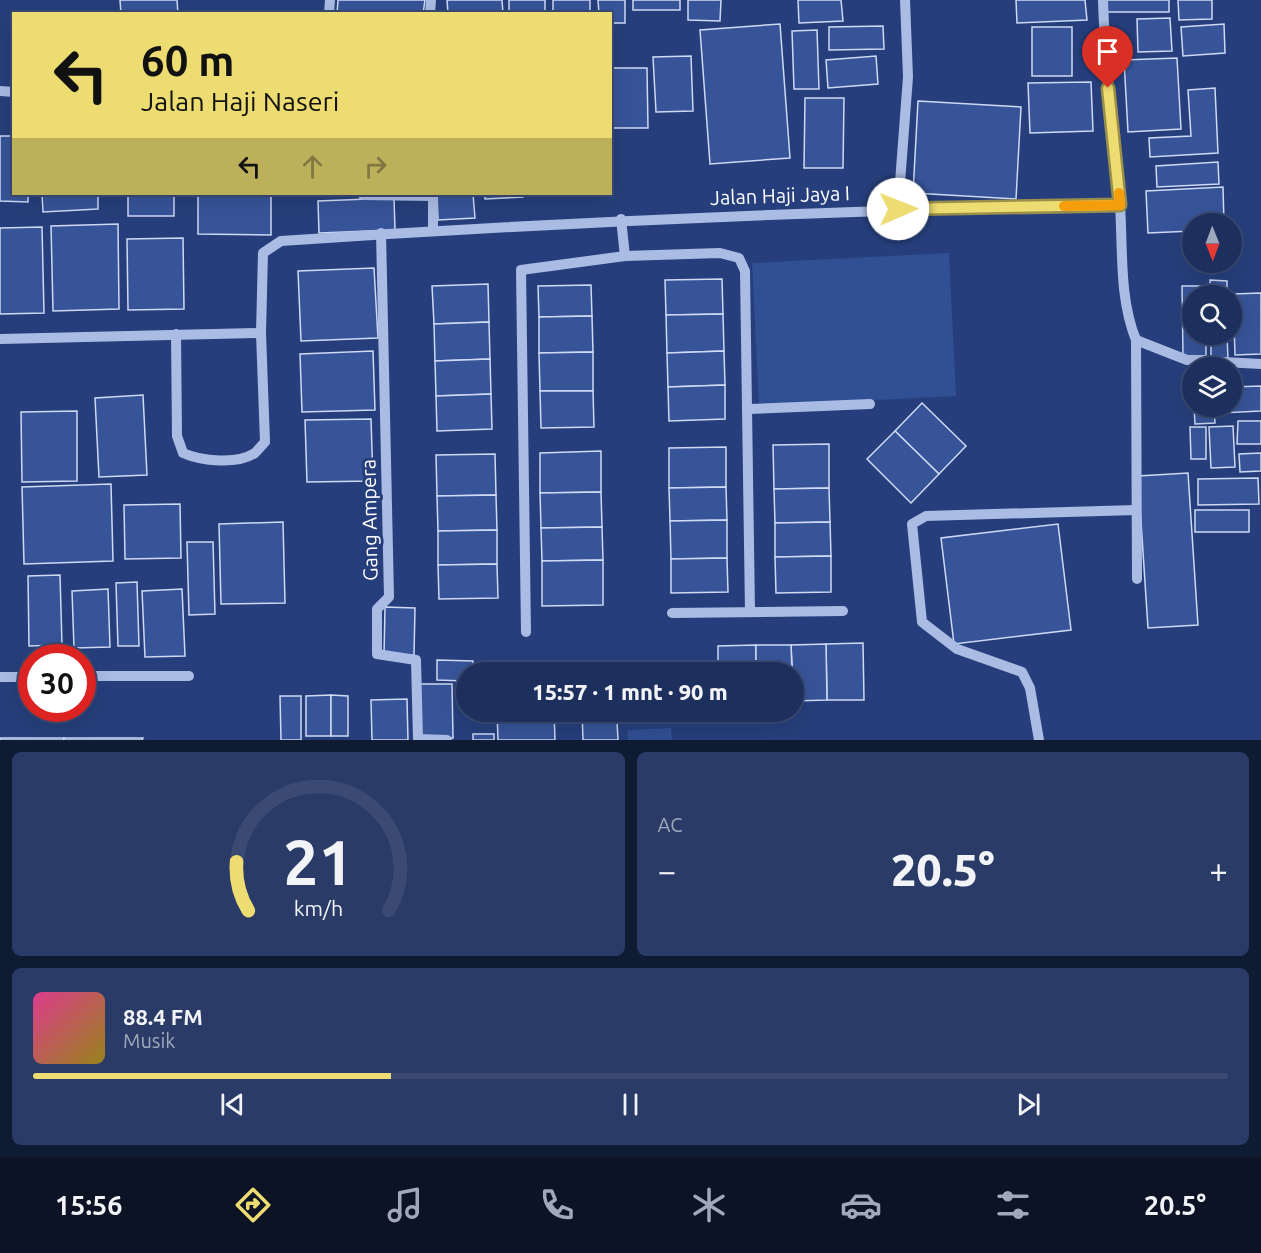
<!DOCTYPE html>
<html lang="id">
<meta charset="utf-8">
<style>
:root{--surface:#1c2f5d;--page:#293b66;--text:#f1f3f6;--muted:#a0a9bc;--line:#3a4a72;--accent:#eddc71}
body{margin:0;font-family:Ubuntu,sans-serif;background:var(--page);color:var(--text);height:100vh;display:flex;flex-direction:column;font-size:22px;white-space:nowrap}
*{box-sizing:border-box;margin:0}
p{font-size:20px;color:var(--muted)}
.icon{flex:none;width:33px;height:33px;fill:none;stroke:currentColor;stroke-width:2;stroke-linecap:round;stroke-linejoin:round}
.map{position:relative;height:740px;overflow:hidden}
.side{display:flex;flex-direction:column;gap:12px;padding:12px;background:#0f1a33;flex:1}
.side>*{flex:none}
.guide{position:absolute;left:12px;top:12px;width:600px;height:183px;border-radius:0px;box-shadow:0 6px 24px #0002,0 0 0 2px var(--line);background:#eddc71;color:#111;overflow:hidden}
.needle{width:39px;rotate:179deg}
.buttons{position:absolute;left:1182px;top:213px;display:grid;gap:12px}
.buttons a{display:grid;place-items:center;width:60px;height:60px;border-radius:50%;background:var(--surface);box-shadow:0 6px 24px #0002,0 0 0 2px var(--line);font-size:30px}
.speed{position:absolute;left:18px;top:644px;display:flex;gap:12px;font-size:30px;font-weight:700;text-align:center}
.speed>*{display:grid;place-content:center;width:78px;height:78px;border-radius:50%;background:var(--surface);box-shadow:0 6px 24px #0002,0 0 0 2px var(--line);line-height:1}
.speed .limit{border:9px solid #d22;background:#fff;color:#111}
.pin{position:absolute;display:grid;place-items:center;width:51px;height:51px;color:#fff;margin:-62px -26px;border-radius:50% 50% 50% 0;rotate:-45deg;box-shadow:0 0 6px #0007}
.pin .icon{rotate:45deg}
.me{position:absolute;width:66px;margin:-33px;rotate:89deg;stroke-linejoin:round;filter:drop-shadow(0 0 4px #0008)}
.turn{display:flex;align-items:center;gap:21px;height:126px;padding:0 30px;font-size:27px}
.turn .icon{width:78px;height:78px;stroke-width:2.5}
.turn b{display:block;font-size:42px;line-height:51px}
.lanes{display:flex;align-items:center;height:57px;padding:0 30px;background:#0003;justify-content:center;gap:30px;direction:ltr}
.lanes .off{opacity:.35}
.big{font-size:45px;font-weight:800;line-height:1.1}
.side .card{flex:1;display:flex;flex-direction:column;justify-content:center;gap:9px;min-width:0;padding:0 21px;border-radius:9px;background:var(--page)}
.side .dial{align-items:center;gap:0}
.dial svg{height:156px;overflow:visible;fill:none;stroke:var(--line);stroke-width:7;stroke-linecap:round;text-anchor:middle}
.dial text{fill:var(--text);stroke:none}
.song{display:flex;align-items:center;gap:18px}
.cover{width:72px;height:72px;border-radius:9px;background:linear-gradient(135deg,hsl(330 70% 55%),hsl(50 70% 35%))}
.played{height:6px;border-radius:3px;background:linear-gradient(90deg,var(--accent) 30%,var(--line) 30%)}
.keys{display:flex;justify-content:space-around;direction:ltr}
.heat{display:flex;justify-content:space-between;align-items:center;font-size:33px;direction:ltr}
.side .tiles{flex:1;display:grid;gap:12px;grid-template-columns:1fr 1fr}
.card:last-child{grid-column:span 2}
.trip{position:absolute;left:456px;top:662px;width:348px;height:60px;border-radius:30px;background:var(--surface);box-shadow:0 6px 24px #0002,0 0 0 2px var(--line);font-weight:800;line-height:60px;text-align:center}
.menu{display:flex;height:96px;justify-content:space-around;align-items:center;background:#0b1325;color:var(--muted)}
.menu .icon{width:42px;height:42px}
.menu .active{color:var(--accent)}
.menu b{font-size:27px;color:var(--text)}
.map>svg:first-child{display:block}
.green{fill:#314f93}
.building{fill:#375499;stroke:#ced9f4;stroke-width:1.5}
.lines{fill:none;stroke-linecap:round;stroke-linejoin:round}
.minor{stroke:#abbce4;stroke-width:10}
.route-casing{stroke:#9a8f49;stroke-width:15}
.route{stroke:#eddc71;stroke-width:10}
.slow{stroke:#f59e0b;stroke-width:10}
.labels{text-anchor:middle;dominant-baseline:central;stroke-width:6;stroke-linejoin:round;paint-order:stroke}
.street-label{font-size:20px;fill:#fff;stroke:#263f7c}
</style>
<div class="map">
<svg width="1261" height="740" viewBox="0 0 1261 740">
<rect width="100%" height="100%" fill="#263f7c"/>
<g class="green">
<polygon points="949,253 956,396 759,406 752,263"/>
<polygon points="671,728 672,740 628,740 627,730"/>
</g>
<g class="building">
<polygon points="120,0 177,0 178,14 121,14"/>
<polygon points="338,0 425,0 423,14 337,14"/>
<polygon points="447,0 502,0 503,14 448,14"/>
<rect x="509" y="0" width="36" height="14"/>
<rect x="553" y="0" width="37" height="14"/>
<polygon points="598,0 625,0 625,23 610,23 610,14 599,14"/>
<rect x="633" y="0" width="47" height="10"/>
<polygon points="688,0 721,0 720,21 688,20"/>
<polygon points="798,0 841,0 843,21 799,23"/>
<polygon points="1016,0 1085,0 1087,20 1017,23"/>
<rect x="1106" y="0" width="63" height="12"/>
<polygon points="1178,0 1212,0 1212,19 1179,20"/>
<polygon points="1170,18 1172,51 1138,52 1137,19"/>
<polygon points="780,24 790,158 710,164 700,30"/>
<polygon points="1224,24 1225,53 1183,56 1181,27"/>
<polygon points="883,26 884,49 829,50 829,27"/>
<rect x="1032" y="27" width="40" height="49"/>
<polygon points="817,30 819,89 794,89 792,31"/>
<polygon points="691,56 693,111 656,112 653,57"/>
<polygon points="876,56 878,84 828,88 826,60"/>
<polygon points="1177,58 1181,129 1128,132 1124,60"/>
<polygon points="610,68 647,68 648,128 610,128"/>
<polygon points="1091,82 1093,131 1030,133 1028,83"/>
<polygon points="1215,88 1218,153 1150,157 1149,138 1191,136 1188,90"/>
<polygon points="805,98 844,98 843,168 804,168"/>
<polygon points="918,101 1021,107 1016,199 913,193"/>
<polygon points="0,136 14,136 14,194 28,194 28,202 0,201"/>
<polygon points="1218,162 1219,184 1157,187 1156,166"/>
<polygon points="1223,187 1224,224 1192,224 1192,231 1148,233 1146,191"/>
<polygon points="42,194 98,194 98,209 43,212"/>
<rect x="128" y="194" width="46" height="22"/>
<polygon points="198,194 271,194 271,235 198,234"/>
<polygon points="437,194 473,194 475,218 438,220"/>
<polygon points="485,194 523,194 523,197 485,199"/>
<polygon points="394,198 395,230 319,233 318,201"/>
<polygon points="118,224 119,309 53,311 51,226"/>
<polygon points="42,227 44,313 0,314 0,228"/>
<polygon points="183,238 184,309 128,310 127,239"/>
<polygon points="374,268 378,338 301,341 298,271"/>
<polygon points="722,279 723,314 666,315 665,280"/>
<polygon points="1210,280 1227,281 1227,296 1210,296"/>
<polygon points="488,284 489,322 434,324 432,286"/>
<polygon points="591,285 592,316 539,317 538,286"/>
<polygon points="1182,286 1206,286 1206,296 1192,296 1192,334 1206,334 1206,356 1183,356"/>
<polygon points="1261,293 1261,354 1235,355 1233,294"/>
<polygon points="723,314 724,351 667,353 666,315"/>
<polygon points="592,316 593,352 539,353 539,317"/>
<polygon points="489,322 490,359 435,361 434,324"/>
<polygon points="1211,334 1227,334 1228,359 1211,359"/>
<polygon points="373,351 375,410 302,412 300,354"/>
<polygon points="724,351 725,385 668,387 667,353"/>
<polygon points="593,352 593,391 540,391 539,353"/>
<polygon points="490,359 491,394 436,396 435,361"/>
<polygon points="725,385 725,419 669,421 668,387"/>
<polygon points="1261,386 1261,411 1221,413 1221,406 1232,406 1232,387"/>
<polygon points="540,391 593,391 594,427 541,428"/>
<polygon points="491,394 492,429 437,431 436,396"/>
<polygon points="143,395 147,475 99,477 95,398"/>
<polygon points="922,403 966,446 939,474 895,431"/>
<polygon points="1194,406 1214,406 1215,423 1195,424"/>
<polygon points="77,411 77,481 22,482 21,412"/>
<polygon points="371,419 373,481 307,482 305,420"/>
<polygon points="1238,421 1261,421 1261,444 1237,444"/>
<polygon points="1233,426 1235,467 1211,468 1209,427"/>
<polygon points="1190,427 1206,427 1206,459 1191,459"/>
<polygon points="895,431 939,474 911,503 867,459"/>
<polygon points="829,444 829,488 774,489 773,445"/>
<polygon points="726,447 726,487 669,488 669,448"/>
<polygon points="601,451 601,492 540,493 540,453"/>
<polygon points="1261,453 1261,471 1240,472 1239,454"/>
<polygon points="495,454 496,495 437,496 436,455"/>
<polygon points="1188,473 1198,625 1148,628 1138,476"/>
<polygon points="1258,478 1259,504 1198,505 1198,479"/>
<polygon points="111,484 113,561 24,564 22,487"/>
<polygon points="726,487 727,520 670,521 669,488"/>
<polygon points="829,488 830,522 775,523 774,489"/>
<polygon points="601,492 602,527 541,528 540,493"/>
<polygon points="496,495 497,530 438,531 437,496"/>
<polygon points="180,504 181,558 125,559 124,505"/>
<rect x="1195" y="510" width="54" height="22"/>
<polygon points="727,520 727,558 671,559 670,521"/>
<polygon points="283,522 285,603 221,604 219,524"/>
<polygon points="830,522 831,556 775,557 775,523"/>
<polygon points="1058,524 1071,630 954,644 941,538"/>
<polygon points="602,527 603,560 542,561 541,528"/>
<polygon points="497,530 497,564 438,565 438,531"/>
<polygon points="187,542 213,542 215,614 189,615"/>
<polygon points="831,556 831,592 776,593 775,557"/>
<polygon points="727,558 728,592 671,593 671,559"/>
<polygon points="603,560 603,605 542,606 542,561"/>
<polygon points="497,564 498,598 439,599 438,565"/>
<polygon points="60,575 62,645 29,646 28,576"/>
<polygon points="137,582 139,646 118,646 116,583"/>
<polygon points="108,589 110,647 74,648 72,591"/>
<polygon points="182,589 185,656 145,657 142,591"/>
<polygon points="385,607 415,608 414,655 384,655"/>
<polygon points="863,643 864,700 827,700 826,644"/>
<polygon points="826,644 827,700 794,701 791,645"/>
<polygon points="756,645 756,672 718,672 718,646"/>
<polygon points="756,645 791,645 792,672 756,672"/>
<polygon points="437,660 473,661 473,672 466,672 466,681 437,680"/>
<polygon points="419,684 452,684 453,738 420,738"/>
<polygon points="331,695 331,736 306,736 306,696"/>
<polygon points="331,695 348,696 348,736 331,736"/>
<polygon points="280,696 301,696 301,740 281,740"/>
<polygon points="407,699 408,740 372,740 371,700"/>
<polygon points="497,711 554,711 555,740 498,740"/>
<polygon points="582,711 673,711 673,719 617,721 618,740 583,740"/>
<rect x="473" y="734" width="21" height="6"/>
<rect x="0" y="738" width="64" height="2"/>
<polygon points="64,738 143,738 142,740 64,740"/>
</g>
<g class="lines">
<g class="minor">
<path d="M1103,0C1105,69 1114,136 1120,205C1123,250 1119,298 1136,340L1137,579"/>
<polyline points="329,14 330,0"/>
<polyline points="430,14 431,0"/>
<polyline points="0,91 14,92"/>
<polyline points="433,194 433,231"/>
<polyline points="363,195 433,196"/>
<polyline points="898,209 908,77 905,0"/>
<polyline points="381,233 389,597 377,609 377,654 416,660 418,739 447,740"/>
<polyline points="625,256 720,253 739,258 745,271 750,612"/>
<path d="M176,334L177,436L183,453C201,461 237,465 255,453C258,450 262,445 265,442L261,333L263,253L281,241C561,222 840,210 1120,205"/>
<polyline points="0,339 261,333"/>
<polyline points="1136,340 1187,360 1261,364"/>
<polyline points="749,409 870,404"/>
<polyline points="672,613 843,611"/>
<polyline points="526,632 521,270 625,256 621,219"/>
<polyline points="82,676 189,676"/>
<polyline points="0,677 32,677"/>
<polyline points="1039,740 1030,688 1022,672 957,649 922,622 912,524 926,516 1136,510"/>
</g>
</g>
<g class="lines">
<defs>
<polyline id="route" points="898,209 1120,205 1108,88"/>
</defs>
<use href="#route" class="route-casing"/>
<use href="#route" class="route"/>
<polyline class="slow" points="1064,206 1120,205 1119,193"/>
</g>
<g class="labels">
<g class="street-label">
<text transform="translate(780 195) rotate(-2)">Jalan Haji Jaya I</text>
<text transform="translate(369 520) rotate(-91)">Gang Ampera</text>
</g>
</g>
</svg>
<div class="buttons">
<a><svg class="needle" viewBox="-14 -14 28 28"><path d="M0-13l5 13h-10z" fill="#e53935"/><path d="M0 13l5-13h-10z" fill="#a0a9bc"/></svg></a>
<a><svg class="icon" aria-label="search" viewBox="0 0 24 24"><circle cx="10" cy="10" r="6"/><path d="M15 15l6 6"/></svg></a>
<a><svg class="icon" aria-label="layers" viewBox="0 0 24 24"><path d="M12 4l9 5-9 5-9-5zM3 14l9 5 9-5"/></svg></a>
</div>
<div class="speed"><div class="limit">30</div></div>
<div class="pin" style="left:1108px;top:88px;background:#d93025"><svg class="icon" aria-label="arrive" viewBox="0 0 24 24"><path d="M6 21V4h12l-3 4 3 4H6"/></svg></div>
<svg class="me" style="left:898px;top:209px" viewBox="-20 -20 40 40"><circle r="19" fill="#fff"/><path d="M0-13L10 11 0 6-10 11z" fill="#eddc71"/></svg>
<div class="trip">15:57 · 1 mnt · 90 m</div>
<div class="guide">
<div class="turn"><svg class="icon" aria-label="left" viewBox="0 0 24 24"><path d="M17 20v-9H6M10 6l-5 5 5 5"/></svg><div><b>60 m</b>Jalan Haji Naseri</div></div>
<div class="lanes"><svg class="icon" aria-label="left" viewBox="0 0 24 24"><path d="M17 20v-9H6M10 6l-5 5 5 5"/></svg><svg class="icon off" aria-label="ahead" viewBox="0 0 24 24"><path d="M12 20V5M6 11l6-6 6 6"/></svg><svg class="icon off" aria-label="right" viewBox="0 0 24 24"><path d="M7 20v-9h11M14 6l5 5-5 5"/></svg></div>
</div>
</div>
<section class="side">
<div class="tiles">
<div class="card dial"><svg viewBox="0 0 100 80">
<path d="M14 69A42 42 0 1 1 86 69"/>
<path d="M14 69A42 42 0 0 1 8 44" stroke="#eddc71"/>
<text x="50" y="56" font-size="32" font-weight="700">21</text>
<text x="50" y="72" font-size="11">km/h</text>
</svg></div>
<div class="card"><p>AC</p>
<div class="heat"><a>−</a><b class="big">20.5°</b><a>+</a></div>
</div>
<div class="card">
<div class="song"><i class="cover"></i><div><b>88.4 FM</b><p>Musik</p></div></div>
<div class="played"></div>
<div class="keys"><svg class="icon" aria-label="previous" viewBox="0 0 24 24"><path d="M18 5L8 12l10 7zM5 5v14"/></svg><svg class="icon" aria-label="pause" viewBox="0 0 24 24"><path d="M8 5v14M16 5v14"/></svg><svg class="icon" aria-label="next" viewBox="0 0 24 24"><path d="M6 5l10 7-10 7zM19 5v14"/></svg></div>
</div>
</div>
</section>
<nav class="menu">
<b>15:56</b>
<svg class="icon active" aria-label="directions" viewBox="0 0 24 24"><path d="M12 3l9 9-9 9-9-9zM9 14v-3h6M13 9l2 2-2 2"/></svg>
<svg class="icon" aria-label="music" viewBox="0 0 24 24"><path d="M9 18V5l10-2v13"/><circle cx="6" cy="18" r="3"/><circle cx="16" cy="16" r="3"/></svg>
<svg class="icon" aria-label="phone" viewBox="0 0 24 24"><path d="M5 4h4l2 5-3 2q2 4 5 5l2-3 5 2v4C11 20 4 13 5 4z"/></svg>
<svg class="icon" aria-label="climate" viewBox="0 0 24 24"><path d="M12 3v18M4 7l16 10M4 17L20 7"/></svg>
<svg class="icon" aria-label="car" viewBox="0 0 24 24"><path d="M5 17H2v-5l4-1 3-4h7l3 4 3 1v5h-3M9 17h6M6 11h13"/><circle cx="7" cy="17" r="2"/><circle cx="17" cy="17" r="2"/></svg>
<svg class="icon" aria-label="filters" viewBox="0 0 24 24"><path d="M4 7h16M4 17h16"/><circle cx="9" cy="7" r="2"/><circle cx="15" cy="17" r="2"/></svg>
<b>20.5°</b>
</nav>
